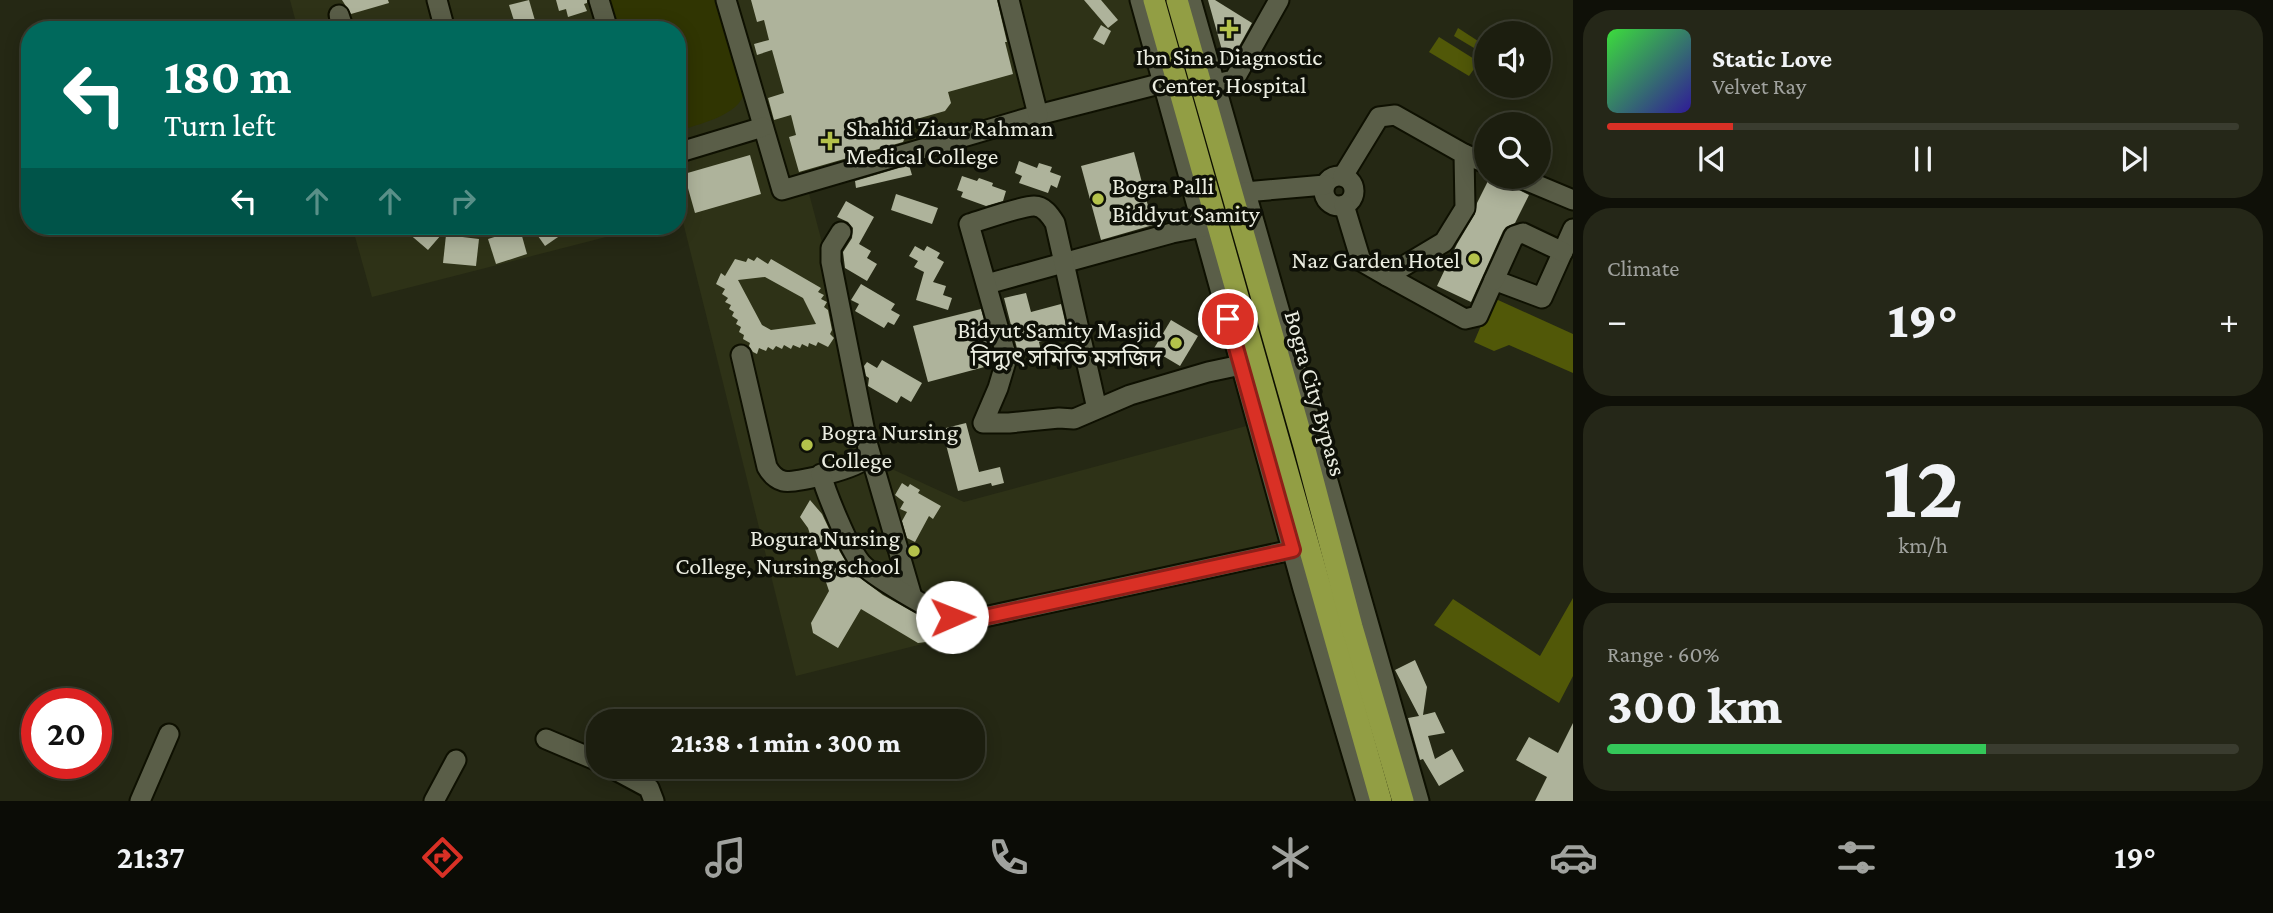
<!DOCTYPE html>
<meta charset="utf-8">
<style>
:root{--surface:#1c1e0f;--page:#252718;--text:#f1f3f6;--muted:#a0a29e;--line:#3a3c2f;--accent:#d93025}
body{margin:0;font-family:"Crimson Pro","Noto Sans Bengali",serif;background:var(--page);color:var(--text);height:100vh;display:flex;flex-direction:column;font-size:26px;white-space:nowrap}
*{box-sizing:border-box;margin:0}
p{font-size:23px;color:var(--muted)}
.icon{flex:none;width:38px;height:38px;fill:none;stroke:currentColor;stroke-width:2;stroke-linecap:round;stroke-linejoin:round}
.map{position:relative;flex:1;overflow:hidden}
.drawer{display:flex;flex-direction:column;gap:10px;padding:10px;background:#0f1008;width:700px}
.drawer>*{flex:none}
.top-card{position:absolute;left:21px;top:21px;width:665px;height:214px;border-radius:28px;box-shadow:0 4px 18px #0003,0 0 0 2px var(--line);background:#00695c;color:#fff;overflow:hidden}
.tools{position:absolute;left:1474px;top:21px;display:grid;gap:14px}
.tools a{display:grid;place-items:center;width:77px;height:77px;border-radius:50%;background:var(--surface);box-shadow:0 4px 18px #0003,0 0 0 2px var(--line);font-size:35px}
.speed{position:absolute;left:21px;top:688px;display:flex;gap:14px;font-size:35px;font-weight:700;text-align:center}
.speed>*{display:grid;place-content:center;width:91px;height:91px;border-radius:50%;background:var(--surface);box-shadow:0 4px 18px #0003,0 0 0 2px var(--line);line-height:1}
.speed .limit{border:10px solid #d22;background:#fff;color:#111}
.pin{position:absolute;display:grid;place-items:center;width:60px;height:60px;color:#fff;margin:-30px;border:4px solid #fff;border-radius:50%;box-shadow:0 2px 7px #0007}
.me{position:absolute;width:77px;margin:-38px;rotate:89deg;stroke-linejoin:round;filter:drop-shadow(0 0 5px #0008)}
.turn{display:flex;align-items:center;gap:24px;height:147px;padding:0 28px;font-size:32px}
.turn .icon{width:91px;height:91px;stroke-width:2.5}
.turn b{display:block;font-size:49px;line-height:60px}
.lanes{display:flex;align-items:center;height:66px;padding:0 28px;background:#0003;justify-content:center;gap:35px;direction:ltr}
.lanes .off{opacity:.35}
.big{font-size:52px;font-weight:800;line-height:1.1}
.drawer .widget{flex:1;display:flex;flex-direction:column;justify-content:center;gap:10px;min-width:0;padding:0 24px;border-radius:28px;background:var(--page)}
.drawer .dial{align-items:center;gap:0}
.dial b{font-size:91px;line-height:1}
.song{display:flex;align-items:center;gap:21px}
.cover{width:84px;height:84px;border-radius:10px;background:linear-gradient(135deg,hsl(120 70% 55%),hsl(250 70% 35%))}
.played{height:7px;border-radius:4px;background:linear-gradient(90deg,var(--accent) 20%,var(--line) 20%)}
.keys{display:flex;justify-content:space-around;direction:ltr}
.heat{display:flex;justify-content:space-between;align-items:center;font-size:38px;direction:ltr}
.charge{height:10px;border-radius:5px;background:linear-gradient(90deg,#34c759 60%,var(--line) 0)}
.trip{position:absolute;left:586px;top:709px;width:399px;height:70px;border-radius:28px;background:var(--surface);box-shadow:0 4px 18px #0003,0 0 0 2px var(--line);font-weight:800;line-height:70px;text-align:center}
.menu{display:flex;height:112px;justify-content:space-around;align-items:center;background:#0b0c06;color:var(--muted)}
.menu .icon{width:49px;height:49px}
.menu .current{color:var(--accent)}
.menu b{font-size:32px;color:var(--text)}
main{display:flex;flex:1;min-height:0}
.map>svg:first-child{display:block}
.built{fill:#2e3217}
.green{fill:#303502}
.water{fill:#515808}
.building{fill:#aeb39b;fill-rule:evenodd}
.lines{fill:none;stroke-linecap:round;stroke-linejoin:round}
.minor-casing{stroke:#0e1001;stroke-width:23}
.highway-casing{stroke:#0e1001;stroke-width:24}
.minor{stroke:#5a5e48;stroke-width:19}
.highway{stroke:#929e44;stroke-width:21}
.route-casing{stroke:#8d1f18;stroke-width:18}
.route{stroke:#d93025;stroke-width:12}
.poi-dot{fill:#b4c24b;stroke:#0e1007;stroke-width:2.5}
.labels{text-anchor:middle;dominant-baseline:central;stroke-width:7;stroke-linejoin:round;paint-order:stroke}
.poi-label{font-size:24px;fill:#ebede1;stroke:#0e1007;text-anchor:start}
.street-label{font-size:24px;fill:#ebede1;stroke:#0e1007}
</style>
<main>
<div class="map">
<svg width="1573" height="801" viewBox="0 0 1573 801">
<rect width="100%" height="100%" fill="#252814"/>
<g class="built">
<polygon points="290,0 1130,0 1158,96 807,186 881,464 964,502 1250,425 1285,552 796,676 682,218 677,218 677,30 298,30"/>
<polygon points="352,226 649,226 372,297"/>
</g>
<path class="green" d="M606,0H717L744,92C741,115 697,125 677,131V30H616Z"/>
<g class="water">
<polygon points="1458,28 1478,41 1474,48 1454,36"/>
<polygon points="1439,37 1479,62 1469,76 1429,52"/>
<polygon points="1498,300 1573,334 1573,373 1509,345 1494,351 1474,342 1491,302"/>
<polygon points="1573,598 1573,676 1559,703 1434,625 1453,599 1540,656"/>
</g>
<g class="building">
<polygon points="342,0 388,0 389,3 351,14"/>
<polygon points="529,0 536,24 517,30 509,5"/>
<polygon points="556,0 587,0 587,3 584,4 587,11 568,17 566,9 559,11"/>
<polygon points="751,0 997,0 1007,42 1005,42 1013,74 948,92 951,103 945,111 913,120 903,142 799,172 789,137 796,135 791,115 774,120 768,98 784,93 772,50 757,55 754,44 769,40 764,20 757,22"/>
<polygon points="1084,0 1101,0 1118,20 1108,28"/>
<polygon points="1208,0 1215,0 1252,23 1227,68"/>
<polygon points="1101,25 1111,31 1104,45 1093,39"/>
<polygon points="1134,152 1153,225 1101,240 1081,166"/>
<polygon points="750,155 761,194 695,213 684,174"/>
<polygon points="1019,161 1037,168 1039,163 1052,167 1050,172 1061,176 1057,188 1051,185 1048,193 1019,183 1022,176 1015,173"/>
<polygon points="909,165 912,175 856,188 855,181"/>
<polygon points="962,176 977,181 979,178 993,183 992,186 1006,191 1003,201 986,206 961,197 963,192 957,190"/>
<polygon points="1490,177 1506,177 1509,185 1529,195 1515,223 1506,227 1503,231 1471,302 1437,286 1457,244 1475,214 1477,203"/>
<polygon points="896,194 938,208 932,224 891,210"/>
<polygon points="846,201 874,217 859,244 871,251 867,258 877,264 867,281 845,268 843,252 852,238 853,228 848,222 837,217"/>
<polygon points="400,226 438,226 431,234 441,235 428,250"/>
<polygon points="531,226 574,226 545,246"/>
<polygon points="520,229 527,254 496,264 488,239"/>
<polygon points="446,235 479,239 476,266 443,263"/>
<polygon points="915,246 924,251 927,246 940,253 937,258 944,262 933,282 946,286 943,295 952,298 948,310 916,300 924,272 914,267 918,261 909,256"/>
<path d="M757,257L768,264L771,259L821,288L818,292L824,295L821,299L827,302L824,307L828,310L832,330L830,334L834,338L828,347L818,342L816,346L809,343L808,347L802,344L800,348L793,345L791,349L784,345L782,349L776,346L773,350L768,347L766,351L759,348L757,354L753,352L749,346L750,343L743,339L744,335L739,332L741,327L736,324L738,320L732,316L734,312L729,309L731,305L725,302L728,298L722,294L725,289L716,284L721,273L725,276L735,259L746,262L748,258L754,261ZM765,277L803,298L816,324L771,330L762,325L738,280Z"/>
<polygon points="861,284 895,304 891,310 900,315 894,325 888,322 884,328 855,311 859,304 851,300"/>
<polygon points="1026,293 1031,312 1061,304 1068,334 1039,342 1041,351 1019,356 1004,298"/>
<polygon points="981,309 994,358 992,365 928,382 913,326"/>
<polygon points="1171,320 1198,336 1180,366 1153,350"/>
<polygon points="882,360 922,383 911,402 901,396 897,403 868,386 869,378 866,376 864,366 867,362 877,368"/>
<polygon points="966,423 979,472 1000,467 1004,483 992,486 991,483 958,491 942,429"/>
<polygon points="902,483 908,487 910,484 920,490 918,493 941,506 933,519 929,516 915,542 907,538 902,521 907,512 900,509 904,502 895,495"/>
<polygon points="810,500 822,514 840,552 852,572 883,595 927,620 934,641 918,643 861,609 838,648 813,633 811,623 829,591 808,528 800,517"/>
<polygon points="1415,660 1427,687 1423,715 1435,712 1445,733 1428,736 1435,759 1452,749 1464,771 1439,786 1423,759 1420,760 1408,718 1419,716 1395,670"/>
<polygon points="1573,723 1573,801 1535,801 1547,777 1516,760 1529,737 1558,753"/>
</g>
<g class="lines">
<defs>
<g id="minor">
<polyline points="437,0 445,30"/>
<polyline points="599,0 608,30"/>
<polyline points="726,0 782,190 1038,115 1163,83"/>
<polyline points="1009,0 1038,115"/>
<polyline points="1140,0 1303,589 1366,801"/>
<polyline points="1191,0 1419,801"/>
<polyline points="339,15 344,30"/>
<polyline points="1214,84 1234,80 1279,0"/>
<polyline points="677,153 763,127"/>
<polyline points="1464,154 1486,163"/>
<circle cx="1339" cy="191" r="15"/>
<polyline points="1343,176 1379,117 1395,115 1464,154 1465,208 1444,242 1387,276 1361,261 1344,205"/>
<polyline points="1518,177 1573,200"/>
<polyline points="1245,192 1325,185"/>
<polyline points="1387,276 1465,319 1478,316 1494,280 1542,298 1573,229"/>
<polyline points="1494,280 1514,236 1523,233 1563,252"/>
<polyline points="987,284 1172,233 1203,227"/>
<path d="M741,355L767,467C771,474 775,479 783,481C795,484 859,468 866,458C870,452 867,444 866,437L831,262V248L841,232"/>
<path d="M1097,409L1055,223C1050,215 1044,206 1034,206C1021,206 983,220 969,224L1007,358L998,388L983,423H1009L1059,418L1074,419L1130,395L1208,372L1241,365"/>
<polyline points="868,446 912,597"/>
<path d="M821,474C826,493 849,549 861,563C872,576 932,611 949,616C957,619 966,619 975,619L1292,550"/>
<polyline points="546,739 598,761"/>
<polyline points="608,766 649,788 654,801"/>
<polyline points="140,801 169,734"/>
<polyline points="434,801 456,760"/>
</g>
<g id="highway">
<polyline points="1154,0 1381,801"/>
<polyline points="1177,0 1304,446 1352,627 1403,801"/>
</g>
</defs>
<use href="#minor" class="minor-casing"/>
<use href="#highway" class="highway-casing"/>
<use href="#minor" class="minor"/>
<use href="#highway" class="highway"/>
</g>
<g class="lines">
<defs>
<polyline id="route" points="952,617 975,619 1293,550 1228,319"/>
</defs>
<use href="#route" class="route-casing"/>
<use href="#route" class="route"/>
</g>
<g class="poi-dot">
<path d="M1225.5 18.5h7v7h7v7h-7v7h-7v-7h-7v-7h7z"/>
<path d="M826.5 130.5h7v7h7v7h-7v7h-7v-7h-7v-7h7z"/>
<circle cx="1098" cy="199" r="7"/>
<circle cx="1474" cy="259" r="7"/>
<circle cx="1176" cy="343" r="7"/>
<circle cx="807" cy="445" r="7"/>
<circle cx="914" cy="551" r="7"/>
</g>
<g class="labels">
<g class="poi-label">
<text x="1229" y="56" text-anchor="middle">Ibn Sina Diagnostic<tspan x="1229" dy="28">Center, Hospital</tspan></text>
<text x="846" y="127">Shahid Ziaur Rahman<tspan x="846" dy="28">Medical College</tspan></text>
<text x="1112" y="185">Bogra Palli<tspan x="1112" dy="28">Biddyut Samity</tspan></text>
<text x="1460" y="259" text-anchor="end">Naz Garden Hotel</text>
<text x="1162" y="329" text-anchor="end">Bidyut Samity Masjid<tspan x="1162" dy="28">বিদ্যুৎ সমিতি মসজিদ</tspan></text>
<text x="821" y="431">Bogra Nursing<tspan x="821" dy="28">College</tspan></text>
<text x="900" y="537" text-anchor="end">Bogura Nursing<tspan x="900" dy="28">College, Nursing school</tspan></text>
</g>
<g class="street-label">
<text transform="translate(1316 393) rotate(74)">Bogra City Bypass</text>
</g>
</g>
</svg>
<div class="tools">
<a><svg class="icon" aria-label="sound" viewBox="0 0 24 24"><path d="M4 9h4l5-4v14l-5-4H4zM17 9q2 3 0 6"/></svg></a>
<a><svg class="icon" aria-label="search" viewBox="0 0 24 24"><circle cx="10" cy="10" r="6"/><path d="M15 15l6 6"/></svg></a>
</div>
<div class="speed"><div class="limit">20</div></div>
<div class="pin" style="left:1228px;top:319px;background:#d93025"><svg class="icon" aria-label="arrive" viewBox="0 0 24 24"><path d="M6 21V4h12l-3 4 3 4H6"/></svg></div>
<svg class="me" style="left:952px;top:617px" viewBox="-20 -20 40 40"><circle r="19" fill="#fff"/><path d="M0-13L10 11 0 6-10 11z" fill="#d93025"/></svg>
<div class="trip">21:38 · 1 min · 300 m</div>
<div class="top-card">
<div class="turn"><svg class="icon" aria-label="left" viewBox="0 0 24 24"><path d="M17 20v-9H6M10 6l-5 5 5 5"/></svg><div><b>180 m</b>Turn left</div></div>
<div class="lanes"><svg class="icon" aria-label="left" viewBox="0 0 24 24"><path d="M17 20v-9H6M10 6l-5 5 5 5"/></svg><svg class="icon off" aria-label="ahead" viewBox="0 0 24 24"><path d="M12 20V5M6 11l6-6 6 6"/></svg><svg class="icon off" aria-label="ahead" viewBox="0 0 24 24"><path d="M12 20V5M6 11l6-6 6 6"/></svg><svg class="icon off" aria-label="right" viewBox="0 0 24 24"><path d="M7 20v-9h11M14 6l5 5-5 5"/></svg></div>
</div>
</div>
<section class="drawer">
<div class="widget">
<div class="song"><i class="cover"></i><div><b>Static Love</b><p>Velvet Ray</p></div></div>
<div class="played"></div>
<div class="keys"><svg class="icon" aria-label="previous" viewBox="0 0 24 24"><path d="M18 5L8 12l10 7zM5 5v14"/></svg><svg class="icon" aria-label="pause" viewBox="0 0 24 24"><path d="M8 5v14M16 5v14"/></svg><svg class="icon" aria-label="next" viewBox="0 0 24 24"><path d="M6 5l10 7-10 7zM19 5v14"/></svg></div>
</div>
<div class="widget"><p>Climate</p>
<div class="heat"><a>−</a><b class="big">19°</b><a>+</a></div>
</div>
<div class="widget dial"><b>12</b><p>km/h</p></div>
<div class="widget"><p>Range · 60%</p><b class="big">300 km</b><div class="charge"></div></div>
</section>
</main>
<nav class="menu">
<b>21:37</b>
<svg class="icon current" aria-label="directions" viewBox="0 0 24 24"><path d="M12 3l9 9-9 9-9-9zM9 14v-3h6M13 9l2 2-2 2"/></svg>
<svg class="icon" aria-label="music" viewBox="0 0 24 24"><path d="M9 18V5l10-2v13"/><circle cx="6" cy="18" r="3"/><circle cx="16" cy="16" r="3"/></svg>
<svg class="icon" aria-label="phone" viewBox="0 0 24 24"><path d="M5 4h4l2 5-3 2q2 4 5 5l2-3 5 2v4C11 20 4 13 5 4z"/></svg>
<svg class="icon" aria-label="climate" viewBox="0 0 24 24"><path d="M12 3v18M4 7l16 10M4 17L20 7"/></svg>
<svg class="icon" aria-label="car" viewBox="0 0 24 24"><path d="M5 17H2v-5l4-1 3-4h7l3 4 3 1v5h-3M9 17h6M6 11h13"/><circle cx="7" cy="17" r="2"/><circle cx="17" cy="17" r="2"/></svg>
<svg class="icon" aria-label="filters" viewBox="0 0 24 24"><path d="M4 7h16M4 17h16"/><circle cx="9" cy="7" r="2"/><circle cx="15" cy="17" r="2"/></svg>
<b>19°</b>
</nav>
